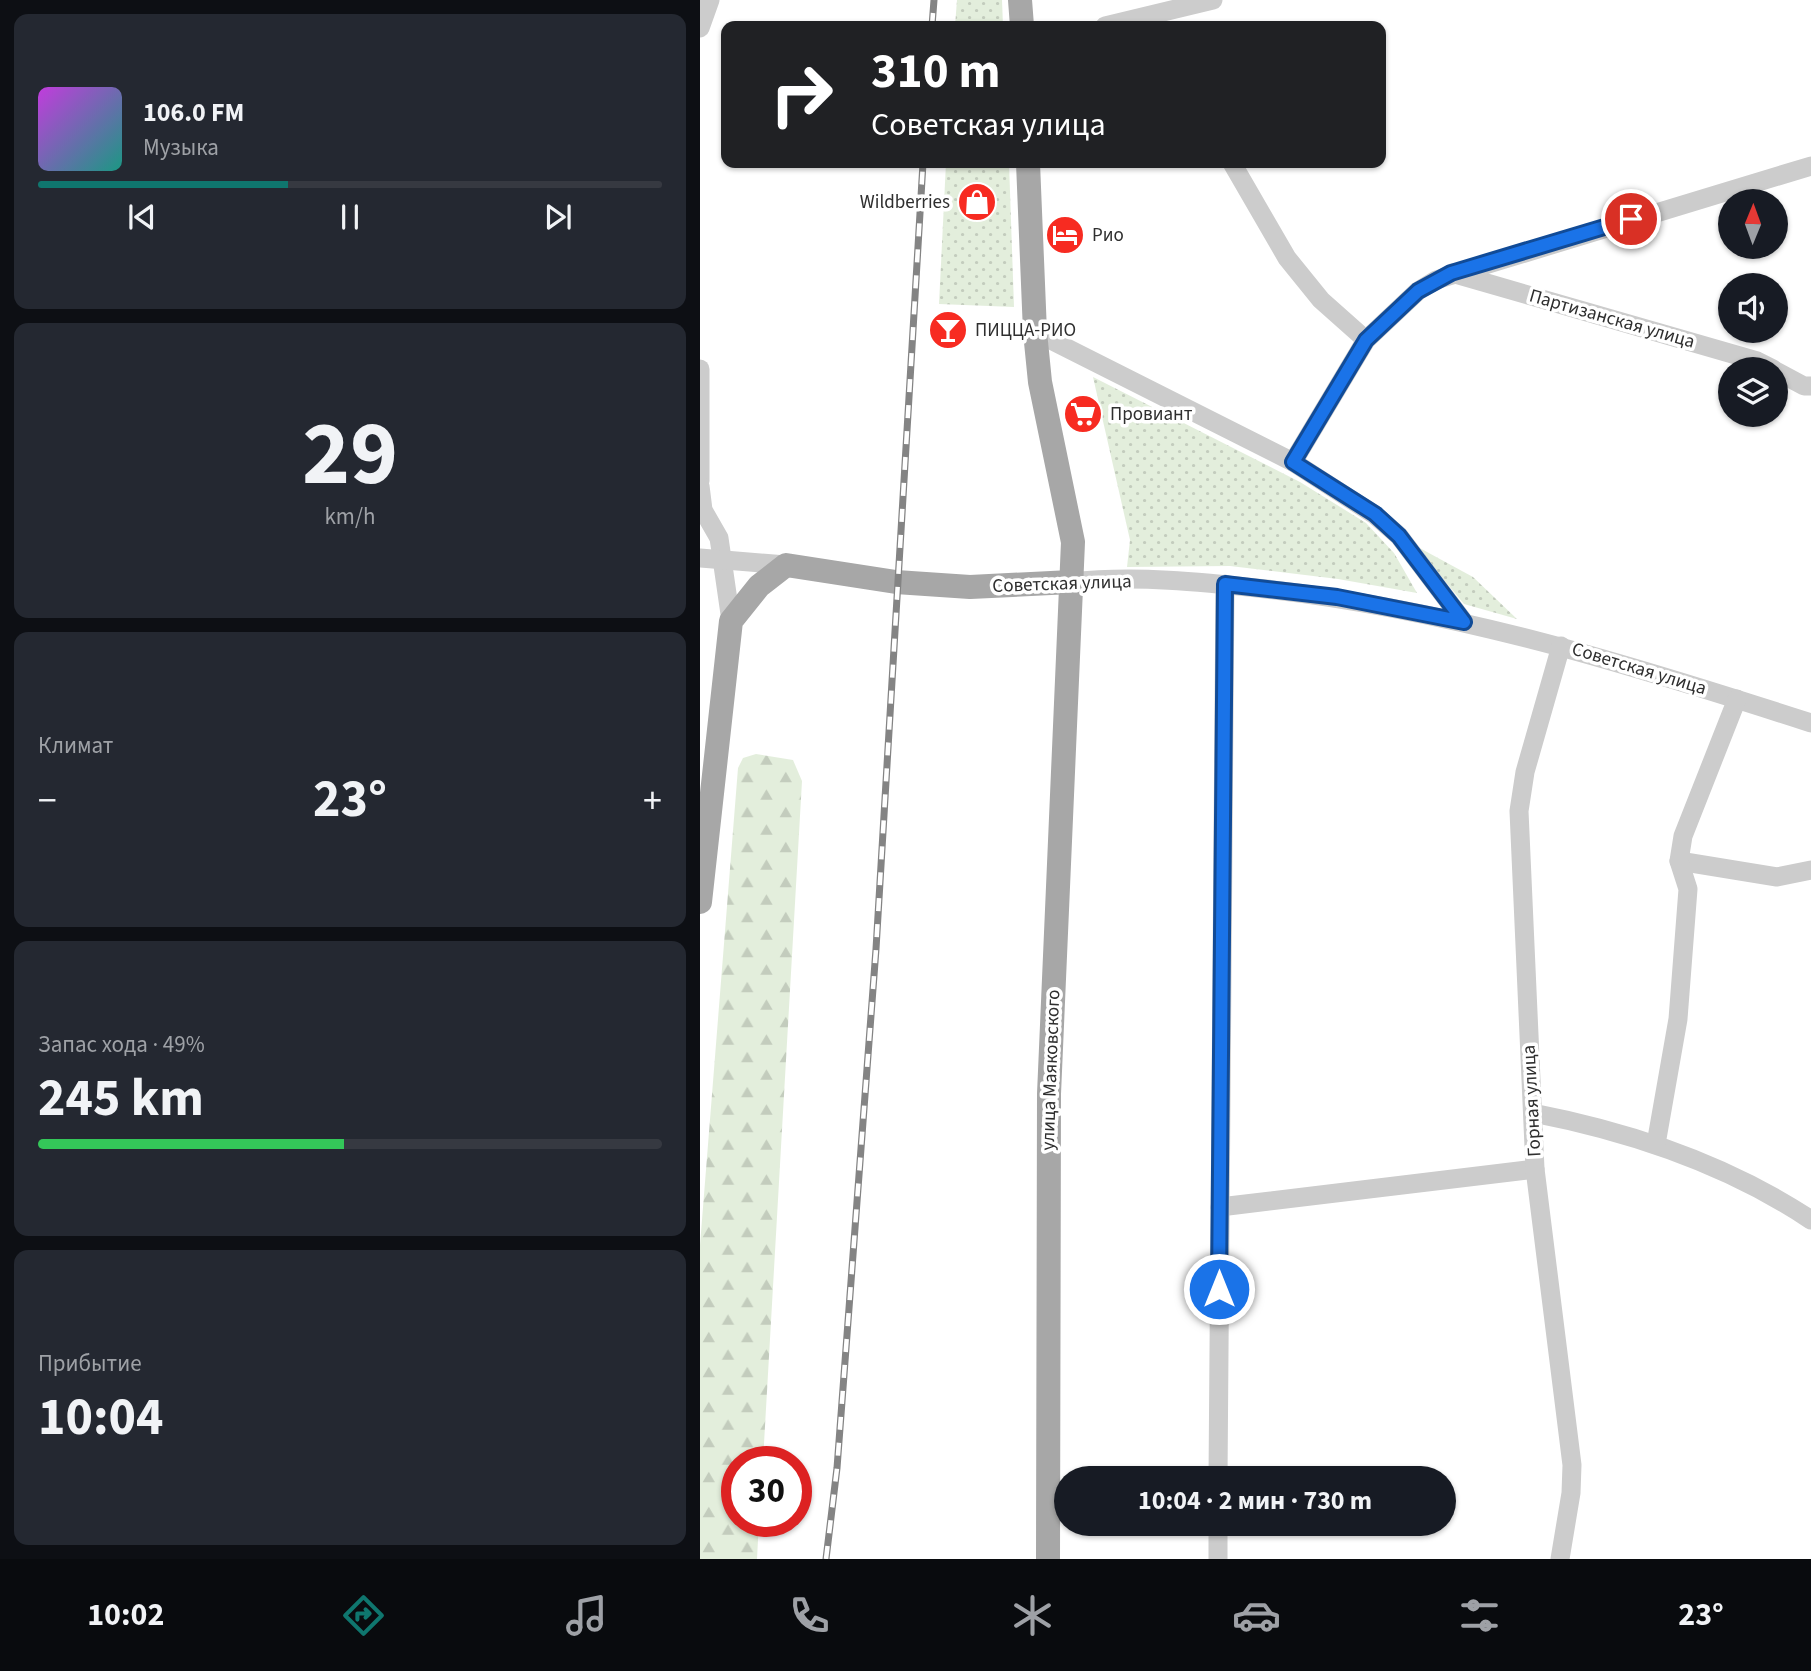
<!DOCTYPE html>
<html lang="ru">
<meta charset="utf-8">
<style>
:root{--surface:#171b24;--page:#242831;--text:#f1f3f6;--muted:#9ea1a6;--line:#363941;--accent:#0f766e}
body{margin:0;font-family:"Source Sans 3",sans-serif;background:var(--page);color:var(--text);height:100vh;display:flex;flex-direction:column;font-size:26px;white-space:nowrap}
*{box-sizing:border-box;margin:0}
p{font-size:23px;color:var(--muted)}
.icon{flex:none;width:38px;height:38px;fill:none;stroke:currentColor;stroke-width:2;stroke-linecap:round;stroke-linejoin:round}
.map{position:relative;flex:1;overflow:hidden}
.panel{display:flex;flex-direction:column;gap:14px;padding:14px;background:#0d0f14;width:700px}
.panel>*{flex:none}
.banner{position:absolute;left:21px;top:21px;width:665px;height:147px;border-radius:14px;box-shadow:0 2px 5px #0004;background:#202124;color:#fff;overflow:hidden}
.needle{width:46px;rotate:1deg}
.tools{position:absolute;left:1018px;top:189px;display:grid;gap:14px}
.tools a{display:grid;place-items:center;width:70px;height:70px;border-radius:50%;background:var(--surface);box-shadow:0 2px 5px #0004;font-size:35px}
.speed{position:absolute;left:21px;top:1446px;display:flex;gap:14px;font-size:35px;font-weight:700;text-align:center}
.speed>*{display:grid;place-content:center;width:91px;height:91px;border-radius:50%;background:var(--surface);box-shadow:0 2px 5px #0004;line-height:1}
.speed .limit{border:10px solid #d22;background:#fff;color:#111}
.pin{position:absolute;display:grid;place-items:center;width:60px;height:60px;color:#fff;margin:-30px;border:4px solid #fff;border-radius:50%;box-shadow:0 2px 7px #0007}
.me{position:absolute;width:77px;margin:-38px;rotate:0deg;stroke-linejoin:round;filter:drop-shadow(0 0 5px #0008)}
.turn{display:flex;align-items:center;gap:24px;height:147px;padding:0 35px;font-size:32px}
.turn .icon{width:91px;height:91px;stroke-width:2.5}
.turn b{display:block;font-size:49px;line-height:60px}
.big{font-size:52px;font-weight:700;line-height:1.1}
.panel .tile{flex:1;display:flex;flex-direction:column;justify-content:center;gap:10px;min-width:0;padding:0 24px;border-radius:14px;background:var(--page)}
.panel .dial{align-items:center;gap:0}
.dial b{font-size:91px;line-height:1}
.song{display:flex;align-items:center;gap:21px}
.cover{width:84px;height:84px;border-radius:10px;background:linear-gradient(135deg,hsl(290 70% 55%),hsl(170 70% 35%))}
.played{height:7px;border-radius:4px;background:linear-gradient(90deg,var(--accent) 40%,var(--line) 40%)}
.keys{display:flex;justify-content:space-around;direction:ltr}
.heat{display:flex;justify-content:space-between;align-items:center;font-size:38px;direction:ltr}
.charge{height:10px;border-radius:5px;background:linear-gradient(90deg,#34c759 49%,var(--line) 0)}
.trip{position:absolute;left:354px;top:1466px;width:402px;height:70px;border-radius:35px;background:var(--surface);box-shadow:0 2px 5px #0004;font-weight:700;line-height:70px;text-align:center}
.menu{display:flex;height:112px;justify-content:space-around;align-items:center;background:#090b0e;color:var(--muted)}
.menu .icon{width:49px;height:49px}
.menu .on{color:var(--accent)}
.menu b{font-size:32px;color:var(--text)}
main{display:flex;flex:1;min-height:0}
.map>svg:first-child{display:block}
.grass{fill:url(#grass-dots)}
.forest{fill:url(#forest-firs)}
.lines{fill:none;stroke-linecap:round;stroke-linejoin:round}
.minor{stroke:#ccc;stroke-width:19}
.major{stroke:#a7a7a7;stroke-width:24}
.rail-casing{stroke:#848484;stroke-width:7}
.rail{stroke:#fff;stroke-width:4.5;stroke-dasharray:13;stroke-linecap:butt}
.route-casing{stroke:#114b97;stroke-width:18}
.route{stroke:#1a73e8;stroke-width:12}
.labels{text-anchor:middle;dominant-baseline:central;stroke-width:7;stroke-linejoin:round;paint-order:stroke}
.poi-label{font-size:19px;fill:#2f2f2f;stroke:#fff;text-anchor:start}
.street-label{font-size:19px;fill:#2f2f2f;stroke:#fff}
</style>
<main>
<section class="panel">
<div class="tile">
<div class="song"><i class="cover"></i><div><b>106.0 FM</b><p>Музыка</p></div></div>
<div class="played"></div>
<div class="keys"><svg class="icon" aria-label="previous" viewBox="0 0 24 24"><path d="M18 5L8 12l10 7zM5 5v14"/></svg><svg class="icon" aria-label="pause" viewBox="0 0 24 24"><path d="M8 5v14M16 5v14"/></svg><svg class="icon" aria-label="next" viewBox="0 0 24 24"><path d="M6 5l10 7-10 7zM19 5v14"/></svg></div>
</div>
<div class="tile dial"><b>29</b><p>km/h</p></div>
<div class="tile"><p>Климат</p>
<div class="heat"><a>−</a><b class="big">23°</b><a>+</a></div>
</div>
<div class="tile"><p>Запас хода · 49%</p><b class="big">245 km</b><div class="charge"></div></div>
<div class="tile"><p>Прибытие</p><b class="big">10:04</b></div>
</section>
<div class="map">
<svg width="1111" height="1559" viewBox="0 0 1111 1559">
<defs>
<pattern id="grass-dots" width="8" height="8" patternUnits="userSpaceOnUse" patternTransform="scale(1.75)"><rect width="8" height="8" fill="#e3eedc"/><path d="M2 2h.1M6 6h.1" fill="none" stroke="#c3ccbd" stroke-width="1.8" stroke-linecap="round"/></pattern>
<pattern id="forest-firs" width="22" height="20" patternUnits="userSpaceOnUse" patternTransform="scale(1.75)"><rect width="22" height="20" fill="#e3eedc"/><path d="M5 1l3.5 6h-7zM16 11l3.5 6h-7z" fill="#c3ccbd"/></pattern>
</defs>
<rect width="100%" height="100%" fill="#fff"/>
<g class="grass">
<polygon points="257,0 302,0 303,26 255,26"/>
<polygon points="246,163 309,163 314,307 239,304"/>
<polygon points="393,377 600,482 666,523 694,553 717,593 638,579 530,566 427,567 430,540"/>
<polygon points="716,546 773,577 817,619 764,604"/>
</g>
<polygon class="forest" points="56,754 93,760 102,781 63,1461 37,1461 37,1521 59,1521 57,1559 0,1559 0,1245 38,768 43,758"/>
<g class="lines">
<g class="minor">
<polyline points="405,26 513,0"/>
<polyline points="0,28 10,0"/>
<polyline points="532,163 587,258 621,300 666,340"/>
<polyline points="752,273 1057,361 1073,369"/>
<polyline points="335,332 593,462 675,515 699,536 764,622"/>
<polyline points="0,369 0,481"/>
<polyline points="1076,371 1104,386 1111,386"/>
<polyline points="593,462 666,340 718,291 736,280 1111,166"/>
<polyline points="0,486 3,510 19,538 31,621"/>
<polyline points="0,558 86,565"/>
<path d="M371,582C435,575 502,582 566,589C754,610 932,665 1111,723"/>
<polyline points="979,861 1077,877 1111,870"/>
<path d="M833,1113C931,1132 1027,1164 1111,1220"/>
<polyline points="956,1144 978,1019 988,889 979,861 983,836 1037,699"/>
<polyline points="520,1207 835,1169"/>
<polyline points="518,1479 525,584"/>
<polyline points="518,1559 518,1524"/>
<polyline points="860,1559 871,1493 872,1465 835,1169 819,811 825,772 861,646"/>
</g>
<g class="major">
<polyline points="320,0 322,26"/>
<polyline points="328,163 335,332 340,382 373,542 349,1094 348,1559"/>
<polyline points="0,902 31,621 59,586 86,565 196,582 270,587 371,582"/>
</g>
<defs>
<g id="rail">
<polyline points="232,26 234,0"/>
<polyline points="126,1559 137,1468 176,949 223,163"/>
</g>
</defs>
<use href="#rail" class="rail-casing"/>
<use href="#rail" class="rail"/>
</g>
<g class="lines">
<defs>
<polyline id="route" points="519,1289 525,584 637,597 764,622 699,536 675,514 593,462 666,340 718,291 751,273 931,219"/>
</defs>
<use href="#route" class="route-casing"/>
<use href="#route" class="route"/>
</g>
<defs>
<symbol id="shop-disc" viewBox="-11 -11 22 22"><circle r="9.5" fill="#f72b21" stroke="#fff"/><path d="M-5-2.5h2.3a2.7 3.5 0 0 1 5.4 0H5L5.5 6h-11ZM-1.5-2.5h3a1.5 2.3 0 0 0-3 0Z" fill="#fff"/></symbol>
<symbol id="hotel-disc" viewBox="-11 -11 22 22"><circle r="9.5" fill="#f72b21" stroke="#fff"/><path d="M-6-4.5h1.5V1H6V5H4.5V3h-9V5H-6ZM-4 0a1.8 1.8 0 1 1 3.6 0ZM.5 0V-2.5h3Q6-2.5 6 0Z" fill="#fff"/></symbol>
<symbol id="bar-disc" viewBox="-11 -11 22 22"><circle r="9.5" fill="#f72b21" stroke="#fff"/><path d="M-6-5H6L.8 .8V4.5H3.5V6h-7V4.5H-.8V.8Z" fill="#fff"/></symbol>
<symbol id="supermarket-disc" viewBox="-11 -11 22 22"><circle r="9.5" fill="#f72b21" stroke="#fff"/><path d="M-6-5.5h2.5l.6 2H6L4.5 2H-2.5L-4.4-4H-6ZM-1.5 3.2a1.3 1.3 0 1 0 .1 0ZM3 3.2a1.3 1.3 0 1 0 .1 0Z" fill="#fff"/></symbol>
</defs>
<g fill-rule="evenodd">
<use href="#shop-disc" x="255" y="180" width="44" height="44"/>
<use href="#hotel-disc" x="343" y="213" width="44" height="44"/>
<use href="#bar-disc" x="226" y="308" width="44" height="44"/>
<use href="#supermarket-disc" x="361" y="392" width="44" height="44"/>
</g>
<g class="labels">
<g class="poi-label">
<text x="250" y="202" text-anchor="end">Wildberries</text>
<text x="392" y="235">Рио</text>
<text x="275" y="330">ПИЦЦА-РИО</text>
<text x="410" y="414">Провиант</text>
</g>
<g class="street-label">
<text transform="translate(912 319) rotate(16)">Партизанская улица</text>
<text transform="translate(362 584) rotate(-2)">Советская улица</text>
<text transform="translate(939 669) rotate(17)">Советская улица</text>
<text transform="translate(351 1070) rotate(-88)">улица Маяковского</text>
<text transform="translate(832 1101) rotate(-93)">Горная улица</text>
</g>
</g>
</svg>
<div class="tools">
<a><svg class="needle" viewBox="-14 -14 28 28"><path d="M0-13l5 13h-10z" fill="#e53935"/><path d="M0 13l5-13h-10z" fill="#9ea1a6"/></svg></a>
<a><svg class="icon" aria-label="sound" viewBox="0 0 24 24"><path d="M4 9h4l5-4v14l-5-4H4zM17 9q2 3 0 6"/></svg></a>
<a><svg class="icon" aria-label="layers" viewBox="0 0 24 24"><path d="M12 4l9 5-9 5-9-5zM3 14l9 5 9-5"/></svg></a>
</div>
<div class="speed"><div class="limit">30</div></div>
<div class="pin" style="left:931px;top:219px;background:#d93025"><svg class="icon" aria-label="arrive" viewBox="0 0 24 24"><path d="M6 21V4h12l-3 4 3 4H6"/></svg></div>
<svg class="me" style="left:519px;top:1289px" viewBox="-20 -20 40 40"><circle r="17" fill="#1a73e8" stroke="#fff" stroke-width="3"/><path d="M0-11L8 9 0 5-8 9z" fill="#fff"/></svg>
<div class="trip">10:04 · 2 мин · 730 m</div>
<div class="banner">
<div class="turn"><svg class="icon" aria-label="right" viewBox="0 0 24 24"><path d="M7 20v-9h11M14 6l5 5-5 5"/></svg><div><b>310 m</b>Советская улица</div></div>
</div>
</div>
</main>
<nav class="menu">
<b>10:02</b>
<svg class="icon on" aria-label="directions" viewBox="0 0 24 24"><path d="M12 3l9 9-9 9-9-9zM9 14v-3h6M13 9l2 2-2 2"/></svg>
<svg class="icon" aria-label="music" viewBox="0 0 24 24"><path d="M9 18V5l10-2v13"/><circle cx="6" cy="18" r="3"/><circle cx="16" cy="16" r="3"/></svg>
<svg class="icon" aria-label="phone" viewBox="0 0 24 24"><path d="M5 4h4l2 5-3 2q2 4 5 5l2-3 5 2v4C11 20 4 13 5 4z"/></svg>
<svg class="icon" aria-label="climate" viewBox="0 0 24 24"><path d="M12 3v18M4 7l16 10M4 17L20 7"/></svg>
<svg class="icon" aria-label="car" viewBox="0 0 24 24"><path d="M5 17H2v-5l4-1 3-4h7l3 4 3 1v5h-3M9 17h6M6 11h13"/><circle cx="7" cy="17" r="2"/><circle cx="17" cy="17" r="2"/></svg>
<svg class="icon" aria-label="filters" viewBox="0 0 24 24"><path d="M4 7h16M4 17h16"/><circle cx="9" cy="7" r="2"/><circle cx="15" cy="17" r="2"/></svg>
<b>23°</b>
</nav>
